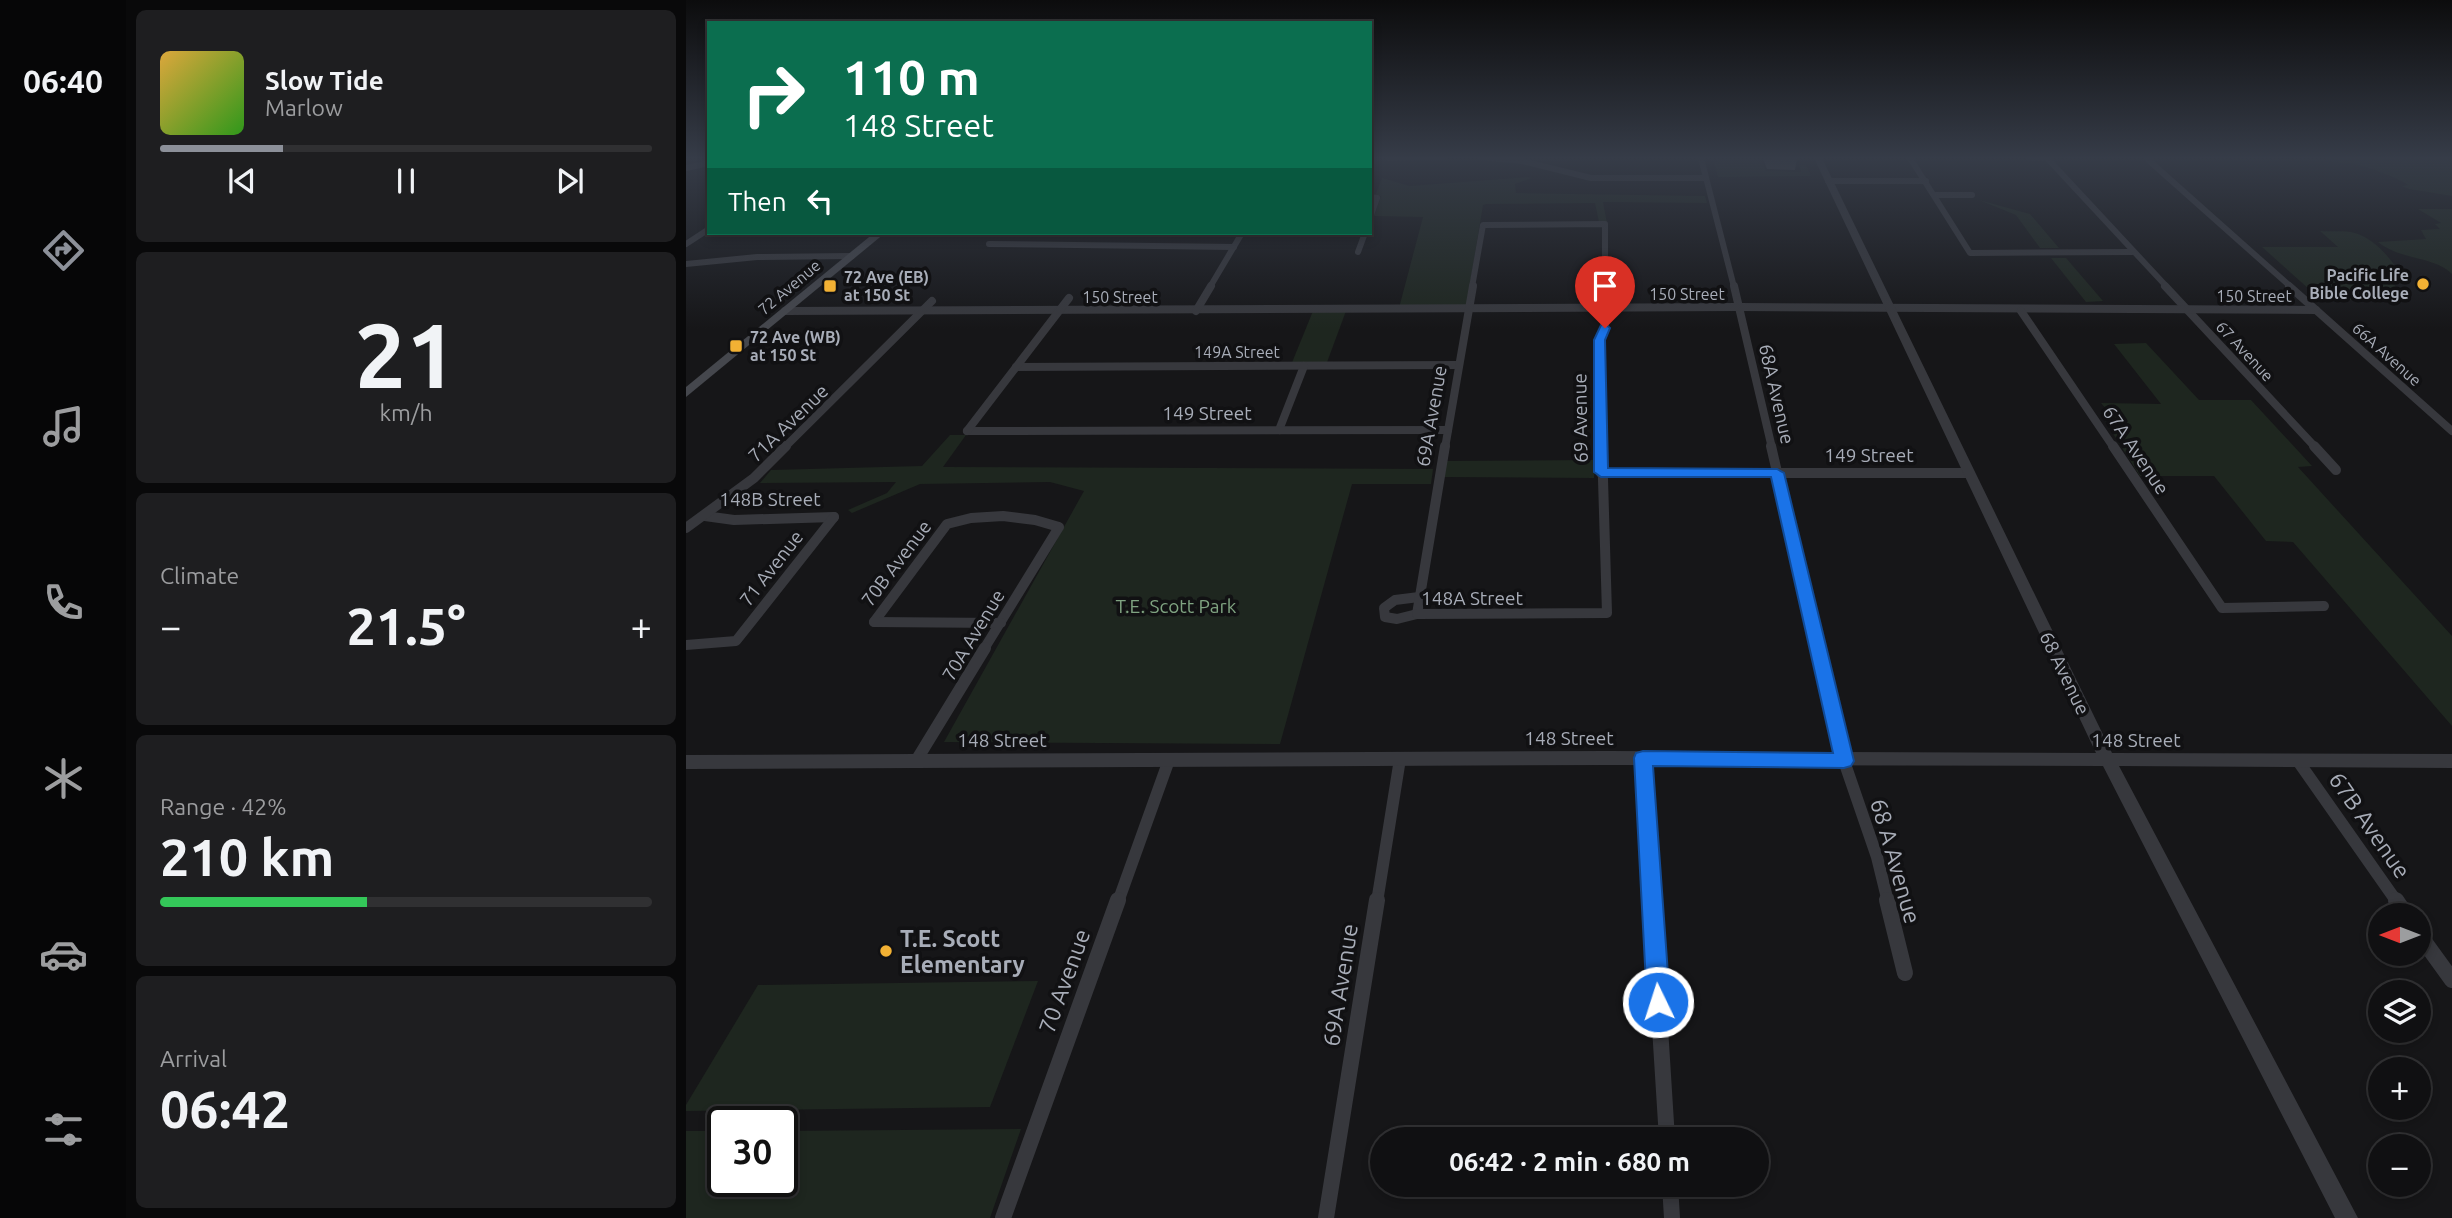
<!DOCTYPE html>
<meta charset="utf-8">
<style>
:root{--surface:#101012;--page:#1e1e20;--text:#f1f3f6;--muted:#9c9d9f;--line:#303032;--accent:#8c9099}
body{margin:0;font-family:Ubuntu,sans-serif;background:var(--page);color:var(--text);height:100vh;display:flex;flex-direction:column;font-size:26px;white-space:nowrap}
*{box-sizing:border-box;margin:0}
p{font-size:23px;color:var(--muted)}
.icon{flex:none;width:38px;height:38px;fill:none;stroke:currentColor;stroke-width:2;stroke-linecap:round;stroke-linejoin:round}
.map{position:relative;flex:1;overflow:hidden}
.details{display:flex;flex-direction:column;gap:10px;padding:10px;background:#09090a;width:560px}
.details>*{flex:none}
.banner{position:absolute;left:21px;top:21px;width:665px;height:214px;border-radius:0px;box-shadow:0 4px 10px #0003,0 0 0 2px var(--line);background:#0b6e4f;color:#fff;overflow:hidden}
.needle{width:46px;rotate:270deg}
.fabs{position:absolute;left:1682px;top:903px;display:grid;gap:14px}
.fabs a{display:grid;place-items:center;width:63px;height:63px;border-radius:50%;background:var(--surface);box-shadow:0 4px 10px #0003,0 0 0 2px var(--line);font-size:35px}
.speed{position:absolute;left:21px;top:1106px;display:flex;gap:14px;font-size:35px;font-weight:700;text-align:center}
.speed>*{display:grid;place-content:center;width:91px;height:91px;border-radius:50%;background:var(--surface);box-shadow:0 4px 10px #0003,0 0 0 2px var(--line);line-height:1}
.speed .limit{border:4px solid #111;border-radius:10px;background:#fff;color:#111}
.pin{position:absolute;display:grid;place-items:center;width:60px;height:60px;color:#fff;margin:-72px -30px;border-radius:50% 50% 50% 0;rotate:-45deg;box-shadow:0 0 7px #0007}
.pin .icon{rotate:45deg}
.me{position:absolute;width:77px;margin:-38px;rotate:356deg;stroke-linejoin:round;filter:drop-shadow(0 0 5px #0008)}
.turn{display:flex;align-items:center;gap:24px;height:147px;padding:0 21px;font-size:32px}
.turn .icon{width:91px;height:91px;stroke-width:2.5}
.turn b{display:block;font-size:49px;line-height:60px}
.then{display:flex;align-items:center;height:66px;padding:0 21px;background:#0003;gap:14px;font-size:26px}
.big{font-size:52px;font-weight:600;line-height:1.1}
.details .tile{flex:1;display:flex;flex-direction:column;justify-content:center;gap:10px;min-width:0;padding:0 24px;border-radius:10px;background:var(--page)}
.details .dial{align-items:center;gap:0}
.dial b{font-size:91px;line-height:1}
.song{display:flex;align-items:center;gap:21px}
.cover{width:84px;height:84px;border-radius:10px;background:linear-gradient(135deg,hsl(40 70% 55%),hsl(110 70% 35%))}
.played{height:7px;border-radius:4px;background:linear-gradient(90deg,var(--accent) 25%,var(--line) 25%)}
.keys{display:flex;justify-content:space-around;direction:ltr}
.heat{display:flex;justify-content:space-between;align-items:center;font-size:38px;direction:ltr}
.charge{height:10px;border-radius:5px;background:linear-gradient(90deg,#34c759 42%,var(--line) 0)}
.trip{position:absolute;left:684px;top:1127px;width:399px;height:70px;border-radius:35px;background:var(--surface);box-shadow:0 4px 10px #0003,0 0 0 2px var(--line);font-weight:600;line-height:70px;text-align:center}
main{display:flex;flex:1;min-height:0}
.tab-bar{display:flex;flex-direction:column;width:126px;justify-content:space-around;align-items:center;background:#060607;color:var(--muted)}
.tab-bar .icon{width:49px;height:49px}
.tab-bar .selected{color:var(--accent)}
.tab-bar b{font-size:32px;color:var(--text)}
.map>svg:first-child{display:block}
.green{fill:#1e261f}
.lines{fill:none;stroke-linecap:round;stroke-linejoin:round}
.minor-far4{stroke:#37383d;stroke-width:6}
.minor-far3{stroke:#37383d;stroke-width:8}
.minor-far2{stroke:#37383d;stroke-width:10}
.minor-far1{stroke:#37383d;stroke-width:12}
.minor{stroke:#37383d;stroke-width:16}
.tertiary{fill:#37383d;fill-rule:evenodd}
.secondary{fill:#45474d;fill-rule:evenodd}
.wall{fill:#47494d}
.route{fill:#1a73e8;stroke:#114b97;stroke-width:2}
.poi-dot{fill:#f2b134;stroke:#111113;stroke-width:2.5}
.labels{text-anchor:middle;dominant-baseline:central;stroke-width:7;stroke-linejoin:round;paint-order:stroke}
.far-poi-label{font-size:16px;font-weight:bold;fill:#a8adb8;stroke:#111113;text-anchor:start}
.far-street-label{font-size:16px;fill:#a8adb8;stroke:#111113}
.street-label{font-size:19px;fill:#a8adb8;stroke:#111113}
.park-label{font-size:19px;fill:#7fa381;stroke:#111113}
.near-street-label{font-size:23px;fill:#a8adb8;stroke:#111113}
.near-poi-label{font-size:23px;font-weight:bold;fill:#a8adb8;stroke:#111113;text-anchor:start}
</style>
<main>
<nav class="tab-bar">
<b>06:40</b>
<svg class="icon selected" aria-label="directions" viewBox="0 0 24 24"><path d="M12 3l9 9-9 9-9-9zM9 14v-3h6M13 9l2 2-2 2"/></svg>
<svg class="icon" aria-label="music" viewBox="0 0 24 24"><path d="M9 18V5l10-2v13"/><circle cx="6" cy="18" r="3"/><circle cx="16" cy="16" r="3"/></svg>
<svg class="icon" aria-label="phone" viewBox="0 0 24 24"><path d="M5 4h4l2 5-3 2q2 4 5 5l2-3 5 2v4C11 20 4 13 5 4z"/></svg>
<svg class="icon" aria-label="climate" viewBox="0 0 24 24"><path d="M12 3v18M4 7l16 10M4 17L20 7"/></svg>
<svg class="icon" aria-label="car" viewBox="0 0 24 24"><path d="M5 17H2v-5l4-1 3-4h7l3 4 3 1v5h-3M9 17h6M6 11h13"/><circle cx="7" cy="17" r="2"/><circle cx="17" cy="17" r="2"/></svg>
<svg class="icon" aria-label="filters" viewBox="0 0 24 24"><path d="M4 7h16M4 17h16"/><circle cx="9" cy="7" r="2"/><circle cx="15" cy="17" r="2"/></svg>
</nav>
<section class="details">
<div class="tile">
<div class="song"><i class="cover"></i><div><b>Slow Tide</b><p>Marlow</p></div></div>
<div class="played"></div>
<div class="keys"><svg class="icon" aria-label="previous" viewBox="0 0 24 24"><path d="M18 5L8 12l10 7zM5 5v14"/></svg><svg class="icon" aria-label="pause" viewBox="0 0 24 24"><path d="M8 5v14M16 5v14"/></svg><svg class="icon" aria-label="next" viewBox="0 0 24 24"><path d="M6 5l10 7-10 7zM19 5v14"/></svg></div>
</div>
<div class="tile dial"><b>21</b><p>km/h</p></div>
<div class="tile"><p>Climate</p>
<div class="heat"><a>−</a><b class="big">21.5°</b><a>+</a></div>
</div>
<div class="tile"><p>Range · 42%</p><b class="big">210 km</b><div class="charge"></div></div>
<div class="tile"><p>Arrival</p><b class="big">06:42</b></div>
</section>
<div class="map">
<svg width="1766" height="1218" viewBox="0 0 1766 1218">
<rect width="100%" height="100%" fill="#161618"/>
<g class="green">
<path d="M1641,158H1766V196L1723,189L1716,186L1722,185C1709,176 1679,166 1663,163C1655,162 1648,164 1641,158Z"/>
<polygon points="1031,159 1075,159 1080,171 1115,172 1113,165 1120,165 1125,176 1032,177 1028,162 1032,162"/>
<polygon points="842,177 846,178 829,184 830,193 1019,196 1021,203 917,202 921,223 913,222 909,203 800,204 797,205 780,308 713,308 737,217 688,216 695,196 689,196 696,178 724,186"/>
<polygon points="1293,200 1344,214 1373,248 1354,248 1330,215"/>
<path d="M1732,209H1766V274C1748,256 1713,260 1692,242L1740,239L1735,230L1754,229L1749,224L1755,223Z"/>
<path d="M1634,231C1644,232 1659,230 1669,233C1686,238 1703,255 1712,271L1692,270L1719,295L1693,301L1634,299L1576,247H1652Z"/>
<polygon points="1365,258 1380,258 1417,301 1400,302"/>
<polygon points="627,311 660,311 640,365 605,365"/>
<polygon points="1460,343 1513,400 1565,400 1626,466 1612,467 1766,636 1766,726 1607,542 1580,541 1528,476 1454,476 1414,413 1421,410 1415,403 1475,404 1428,344"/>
<polygon points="264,435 280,435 257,467 747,469 745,484 666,484 594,744 258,742 398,491 364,482 234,484 166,513 162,510 201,493 210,482 74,483 85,470 236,466"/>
<polygon points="909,460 908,478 758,477 760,461"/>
<polygon points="352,981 304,1107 0,1111 0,1105 72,985"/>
<polygon points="335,1129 304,1218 0,1218 0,1131 37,1131 37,1181 96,1181 96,1131"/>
</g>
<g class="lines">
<g class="minor-far4">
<polyline points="794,157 836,161 905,178 1020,178"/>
<polyline points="703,158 757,157"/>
<polyline points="1015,158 1048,287"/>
<polyline points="1224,158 1284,253 1446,252"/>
<polyline points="1344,158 1361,158 1481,287"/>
<polyline points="1460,158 1605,287"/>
<polyline points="0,168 23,163"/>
<polyline points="1142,181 1240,181"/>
<polyline points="1250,195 1286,195"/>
<polyline points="684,197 691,198 684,218"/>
<polyline points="0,244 23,229"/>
<polyline points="303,244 548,247"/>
<polyline points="672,252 679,233"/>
<polyline points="0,264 71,257 166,256"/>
<polyline points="524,287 556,233"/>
<polyline points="786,287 797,225 919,224 919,287"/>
</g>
<g class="minor-far3">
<polyline points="1048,286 1086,448"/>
<polyline points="1479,286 1630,448"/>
<polyline points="1603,286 1766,431"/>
<polyline points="99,311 1053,307 1630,310"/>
<polyline points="510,311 525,286"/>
<polyline points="1335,311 1428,448"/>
<polyline points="330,367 773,365"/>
<polyline points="593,430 618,366"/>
<polyline points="281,431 762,430"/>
<polyline points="281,431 383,298"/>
<polyline points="98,448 246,301"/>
<polyline points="759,448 787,286"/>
<polyline points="916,448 913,340 919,328 919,286"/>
</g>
<g class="minor-far2">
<polyline points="1085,446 1132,649"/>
<polyline points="1427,446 1536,608 1638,606"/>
<polyline points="1628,446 1650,470"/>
<polyline points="915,473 1283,473"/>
<polyline points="19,516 48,520 148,517"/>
<polyline points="0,528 68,478 100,446"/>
<polyline points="731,614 711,619 699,617 698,608 709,600 733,597"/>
<polyline points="731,614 759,446"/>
<polyline points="731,614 921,613 916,446"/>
<polyline points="188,622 261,524 285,518 317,516 349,520 373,527 298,649"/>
<polyline points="188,622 315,623"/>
<polyline points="0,645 50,641 148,517"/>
</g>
<g class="minor-far1">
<polyline points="1132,648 1158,761 1191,857 1202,902"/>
<polyline points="957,759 966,902"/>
<polyline points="230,761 299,648"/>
<polyline points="1612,761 1711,902"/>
<polyline points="432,902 483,760"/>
<polyline points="691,902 714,759"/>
</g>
<g class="minor">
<polyline points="966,900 981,1139"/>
<polyline points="1201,900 1219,973"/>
<polyline points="1710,900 1720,915"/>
<polyline points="1732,933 1766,980"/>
<polyline points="984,1185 986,1218"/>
<polyline points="317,1218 432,900"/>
<polyline points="640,1218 691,900"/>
</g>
<polygon class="tertiary" points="1128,158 1136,158 1426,753 1766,754 1766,768 1433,766 1672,1218 1649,1218 1417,766 922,765 0,769 0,755 922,751 1410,753"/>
<polygon class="secondary" points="188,233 199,233 0,397 0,387"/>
</g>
<polygon class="wall" points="1111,158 1109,170 1081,169 1077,159"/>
<linearGradient id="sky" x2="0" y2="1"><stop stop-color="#0c0c0d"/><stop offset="0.48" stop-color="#363c48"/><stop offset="1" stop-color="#363c48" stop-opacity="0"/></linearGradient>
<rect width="1766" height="329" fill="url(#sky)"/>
<polygon class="route" points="919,324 924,328 919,340 922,468 1091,469 1098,473 1168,761 1165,766 1158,768 967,766 984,1002 980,1010 972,1014 964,1010 961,1002 948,758 950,753 957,751 1147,753 1085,477 915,477 908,472 908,340 915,325"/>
<g class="poi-dot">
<circle cx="1737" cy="284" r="7"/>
<rect x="137" y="279" width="14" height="14" rx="3.5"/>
<rect x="43" y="339" width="14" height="14" rx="3.5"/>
<circle cx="200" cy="951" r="7"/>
</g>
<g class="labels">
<g class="far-poi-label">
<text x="1723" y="275" text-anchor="end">Pacific Life<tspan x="1723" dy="18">Bible College</tspan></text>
<text x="158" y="277">72 Ave (EB)<tspan x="158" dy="18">at 150 St</tspan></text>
<text x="64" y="337">72 Ave (WB)<tspan x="64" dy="18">at 150 St</tspan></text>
</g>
<g class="far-street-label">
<text transform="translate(103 287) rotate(-40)">72 Avenue</text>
<text x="1001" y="294">150 Street</text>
<text x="1568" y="296">150 Street</text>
<text x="434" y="297">150 Street</text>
<text transform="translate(1559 351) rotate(47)">67 Avenue</text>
<text x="551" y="352">149A Street</text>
<text transform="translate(1701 354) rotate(42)">66A Avenue</text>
</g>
<g class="street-label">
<text transform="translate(1091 394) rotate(77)">68A Avenue</text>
<text x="521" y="413">149 Street</text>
<text transform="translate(745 416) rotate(-80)">69A Avenue</text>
<text transform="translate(894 418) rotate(-91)">69 Avenue</text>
<text transform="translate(102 423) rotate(-44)">71A Avenue</text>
<text transform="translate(1450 450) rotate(56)">67A Avenue</text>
<text x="1183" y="455">149 Street</text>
<text x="84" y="499">148B Street</text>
<text transform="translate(210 563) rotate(-53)">70B Avenue</text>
<text transform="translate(85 568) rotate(-52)">71 Avenue</text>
<text x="786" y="598">148A Street</text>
<text transform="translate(287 635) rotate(-59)">70A Avenue</text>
<text transform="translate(1379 673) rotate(64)">68 Avenue</text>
<text x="883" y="738">148 Street</text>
<text x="316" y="740">148 Street</text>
<text x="1450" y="740">148 Street</text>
</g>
<g class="park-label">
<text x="490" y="606">T.E. Scott Park</text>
</g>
<g class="near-street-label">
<text transform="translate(1684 825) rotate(55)">67B Avenue</text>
<text transform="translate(1210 861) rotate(74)">68 A Avenue</text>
<text transform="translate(378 981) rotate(-70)">70 Avenue</text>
<text transform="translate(654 985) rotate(-81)">69A Avenue</text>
</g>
<g class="near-poi-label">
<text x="214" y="938">T.E. Scott<tspan x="214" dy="26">Elementary</tspan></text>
</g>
</g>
</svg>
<div class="fabs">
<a><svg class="needle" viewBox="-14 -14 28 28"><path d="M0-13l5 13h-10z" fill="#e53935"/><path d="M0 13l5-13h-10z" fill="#9c9d9f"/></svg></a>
<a><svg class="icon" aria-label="layers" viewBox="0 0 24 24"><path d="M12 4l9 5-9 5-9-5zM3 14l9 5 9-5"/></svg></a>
<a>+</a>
<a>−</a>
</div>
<div class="speed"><div class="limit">30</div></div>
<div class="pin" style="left:919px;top:328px;background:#d93025"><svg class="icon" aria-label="arrive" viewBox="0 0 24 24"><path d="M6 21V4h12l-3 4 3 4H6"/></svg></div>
<svg class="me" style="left:972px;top:1002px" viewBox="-20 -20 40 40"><circle r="17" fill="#1a73e8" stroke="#fff" stroke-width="3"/><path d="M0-11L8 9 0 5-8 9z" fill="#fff"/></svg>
<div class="trip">06:42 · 2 min · 680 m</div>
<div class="banner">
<div class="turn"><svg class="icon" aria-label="right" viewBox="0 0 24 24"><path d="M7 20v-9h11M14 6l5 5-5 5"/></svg><div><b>110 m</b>148 Street</div></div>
<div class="then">Then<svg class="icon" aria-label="left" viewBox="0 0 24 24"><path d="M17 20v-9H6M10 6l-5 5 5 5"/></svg></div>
</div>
</div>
</main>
